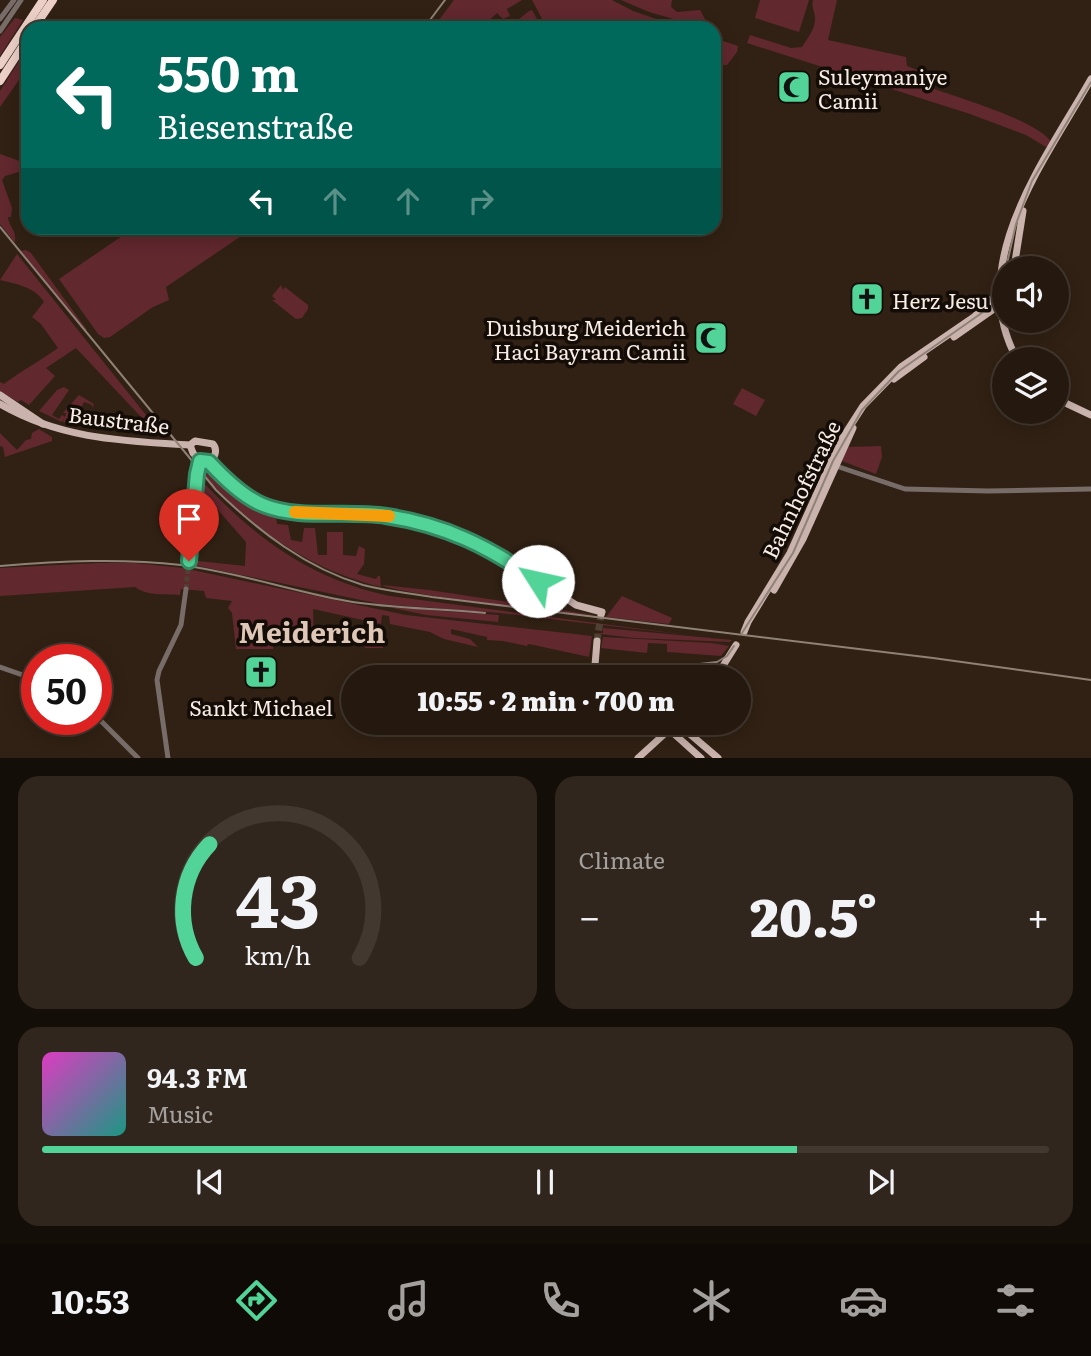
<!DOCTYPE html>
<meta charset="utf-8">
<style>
:root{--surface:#25190f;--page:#31261d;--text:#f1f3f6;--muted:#a3a09e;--line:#42382f;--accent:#52d397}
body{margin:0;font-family:Literata,serif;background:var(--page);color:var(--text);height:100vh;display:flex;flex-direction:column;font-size:26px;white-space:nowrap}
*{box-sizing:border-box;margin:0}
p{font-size:23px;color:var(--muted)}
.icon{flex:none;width:38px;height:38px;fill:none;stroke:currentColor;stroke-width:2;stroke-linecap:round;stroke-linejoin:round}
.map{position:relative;height:758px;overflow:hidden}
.side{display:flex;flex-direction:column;gap:18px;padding:18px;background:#140e08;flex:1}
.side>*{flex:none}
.top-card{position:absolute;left:21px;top:21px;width:700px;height:214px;border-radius:21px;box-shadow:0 4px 18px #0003,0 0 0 2px var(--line);background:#00695c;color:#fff;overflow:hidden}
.controls{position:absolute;left:992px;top:256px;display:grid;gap:14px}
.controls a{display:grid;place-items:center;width:77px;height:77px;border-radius:50%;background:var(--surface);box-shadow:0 4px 18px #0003,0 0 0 2px var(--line);font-size:35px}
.speed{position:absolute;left:21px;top:644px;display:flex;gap:14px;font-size:35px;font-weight:700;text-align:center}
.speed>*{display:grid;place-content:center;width:91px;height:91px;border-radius:50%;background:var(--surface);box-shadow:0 4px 18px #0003,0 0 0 2px var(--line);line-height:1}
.speed .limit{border:10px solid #d22;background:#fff;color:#111}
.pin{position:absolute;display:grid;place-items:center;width:60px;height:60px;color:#fff;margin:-72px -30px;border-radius:50% 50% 50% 0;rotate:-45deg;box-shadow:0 0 7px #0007}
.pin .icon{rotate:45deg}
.me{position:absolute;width:77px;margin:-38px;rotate:305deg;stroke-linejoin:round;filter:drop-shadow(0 0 5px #0008)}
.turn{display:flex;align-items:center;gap:24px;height:147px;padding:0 21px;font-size:32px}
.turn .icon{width:91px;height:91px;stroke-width:2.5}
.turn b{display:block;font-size:49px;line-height:60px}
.lanes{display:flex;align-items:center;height:66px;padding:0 21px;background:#0003;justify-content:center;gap:35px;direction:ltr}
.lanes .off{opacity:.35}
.big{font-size:52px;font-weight:800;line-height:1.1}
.side .card{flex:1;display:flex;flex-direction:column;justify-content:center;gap:10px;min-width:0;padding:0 24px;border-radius:21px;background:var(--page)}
.side .dial{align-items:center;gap:0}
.dial svg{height:182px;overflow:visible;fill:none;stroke:var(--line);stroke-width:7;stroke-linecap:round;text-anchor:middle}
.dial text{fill:var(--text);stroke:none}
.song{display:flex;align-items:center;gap:21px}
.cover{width:84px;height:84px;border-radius:10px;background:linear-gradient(135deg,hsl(310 70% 55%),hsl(170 70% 35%))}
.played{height:7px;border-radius:4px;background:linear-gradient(90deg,var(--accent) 75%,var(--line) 75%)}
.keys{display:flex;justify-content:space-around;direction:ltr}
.heat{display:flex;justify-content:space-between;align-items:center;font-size:38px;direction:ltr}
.side .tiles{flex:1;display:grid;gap:18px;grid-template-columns:1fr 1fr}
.card:last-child{grid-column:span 2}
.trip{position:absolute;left:341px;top:665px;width:410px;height:70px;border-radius:35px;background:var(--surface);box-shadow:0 4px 18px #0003,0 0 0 2px var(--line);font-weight:800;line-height:70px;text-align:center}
.dock{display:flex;height:112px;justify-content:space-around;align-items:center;background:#0f0a06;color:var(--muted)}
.dock .icon{width:49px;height:49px}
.dock .current{color:var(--accent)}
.dock b{font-size:32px;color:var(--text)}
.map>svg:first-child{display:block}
.green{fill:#61282e}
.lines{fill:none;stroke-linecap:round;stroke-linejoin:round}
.minor-tunnel{stroke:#4f4033;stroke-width:5;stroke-dasharray:5 2.5;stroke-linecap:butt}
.major-tunnel{stroke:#4f4033;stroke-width:7;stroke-dasharray:7 3.5;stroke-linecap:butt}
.minor{stroke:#776c68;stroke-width:5}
.major{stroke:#cab3ad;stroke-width:7}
.highway{stroke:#ecd0c8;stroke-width:8}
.tram{stroke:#8f8176;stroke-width:2}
.rail{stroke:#8f8176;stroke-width:2}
.route-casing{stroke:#358962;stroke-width:18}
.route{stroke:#52d397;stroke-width:12}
.slow{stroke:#f59e0b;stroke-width:12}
.labels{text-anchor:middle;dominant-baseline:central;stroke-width:7;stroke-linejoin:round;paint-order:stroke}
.poi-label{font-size:21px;fill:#f9ede5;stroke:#130c07;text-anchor:start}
.street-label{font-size:21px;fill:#f9ede5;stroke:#130c07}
.district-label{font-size:28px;font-weight:bold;fill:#dec7b7;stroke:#130c07}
</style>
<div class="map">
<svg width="1091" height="758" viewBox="0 0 1091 758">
<rect width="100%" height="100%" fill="#312114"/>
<g class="green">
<polygon points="454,0 522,0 507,9 510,16 503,19 497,13 481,28 433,28"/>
<polygon points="532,0 612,0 633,11 682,28 547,28"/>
<polygon points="621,0 672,0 671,7 677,12 700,10 706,21 705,28 649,12"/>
<polygon points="760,0 809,0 799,32 755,18"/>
<path d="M813,0H837L828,40L906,57L907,66L935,77L932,88C958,98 1037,120 1051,142L1046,147L1026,135L970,114L747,43L750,35L791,48L802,47C807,39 816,28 815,18C815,11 811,8 813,0Z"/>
<polygon points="532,10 542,28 508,28 529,11"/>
<polygon points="15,18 23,20 0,56 0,37"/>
<polygon points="714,38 738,46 737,52 727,65 714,65"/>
<polygon points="28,47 28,67 0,107 0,91"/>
<path d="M0,154L28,164V172L22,171L5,176L2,180L12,208L11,217H8C9,228 17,229 15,243L0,224Z"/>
<polygon points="134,228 253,228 166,287 169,300 153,307 110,337 104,338 98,334 59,279"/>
<polygon points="26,250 31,253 87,330 85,331 21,251"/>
<path d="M17,254L150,420L143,419L76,348L46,368L55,376L29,405L21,400L18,402L0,391V382L4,384C21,371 40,361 58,348L41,324L32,317L44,302C35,287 16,284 0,280Z"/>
<polygon points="281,285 283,290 285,287 308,305 308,309 302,318 296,319 272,300 276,300 272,296"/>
<polygon points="64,387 69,390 52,415 59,419 62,415 65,417 66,413 63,413 79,395 94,404 92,408 92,405 84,402 75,421 82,426 63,422 64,418 62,422 39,411 57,390"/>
<polygon points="742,388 765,400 756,416 733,404"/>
<polygon points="39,429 52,437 52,441 5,457 3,447 0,446 0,433 17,450 26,440 31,439 32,433"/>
<polygon points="881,446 882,457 876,474 842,461 848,447"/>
<path d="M204,473L210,474C232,491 249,508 276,517L277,524L288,525L291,540L302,542L304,528H315L318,555H327V532H343V555L356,556L359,546L365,549L364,564L357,574L376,579L378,576H380L381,587C321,573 268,540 224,496C217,489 207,481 204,473Z"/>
<path d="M200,479C255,538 310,579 390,596L687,635L500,613L380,604L189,564V560L245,566L246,542L203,493Z"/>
<path d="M98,563H134L183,568L406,615L592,636L589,657L534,645L528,644L527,646L503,641L487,640V637L451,629V634L470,639L478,647L444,639L430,632L390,624L389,616L382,615L381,624L313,609L314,643H274L273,649H236L232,613L228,608L232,601L206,598L204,591L181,589L180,595C166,594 147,596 135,587L0,596V568Z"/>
<path d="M382,585L429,590L594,615C573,615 392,593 382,585Z"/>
<polygon points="622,596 672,618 669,624 606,617"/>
<polygon points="388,607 499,615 498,622 426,615"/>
<polygon points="593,627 732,640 730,642 634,638 592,633 603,633 603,629"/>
<polygon points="382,629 383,648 365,648 366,630"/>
<polygon points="603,637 711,643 729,646 721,656 667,652 667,644 648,643 647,653 601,648"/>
</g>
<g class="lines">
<polyline class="minor-tunnel" points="186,589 189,560"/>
<polyline class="major-tunnel" points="597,641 601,615"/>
<g class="minor">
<polyline points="0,19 14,0"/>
<polyline points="0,31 21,0"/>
<polyline points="836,466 905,489 988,491 1091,489"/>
<polyline points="189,560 197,474 200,461"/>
<polyline points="0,667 37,680"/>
<polyline points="96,716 138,758"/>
<polyline points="168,758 157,680 159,671 181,625 186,589"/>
</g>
<g class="major">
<polyline points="1014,268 1023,211"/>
<polyline points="954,337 1004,302"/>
<path d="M1017,359C964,264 1046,159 1091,79"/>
<polyline points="894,379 924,357"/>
<polyline points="0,395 43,424"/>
<polyline points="1057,399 1091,415"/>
<path d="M0,404C60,439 122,441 190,445L195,441L213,444C218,450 215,458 209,462"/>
<polyline points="190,445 193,453 200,461 209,462"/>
<polyline points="209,462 250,498 270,508 294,512 387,516 462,536 503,556 576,605 602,612 601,615"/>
<polyline points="774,590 803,539 853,428"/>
<polyline points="744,632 748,622 790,553 840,442 863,406 901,367 974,317 998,293"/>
<polyline points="594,677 597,641"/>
<polyline points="716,677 736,645"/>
<polyline points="662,723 701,758"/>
<polyline points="677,723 718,758"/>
<polyline points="638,758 671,728"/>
</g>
<g class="highway">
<polyline points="34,28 53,0"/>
<polyline points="0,65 43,0"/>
<polyline points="0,81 28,38"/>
</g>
<g class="tram">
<polyline points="1006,268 1016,224 1032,181 1091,82"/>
<polyline points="742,633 793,553 833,461 862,410 899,371 996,303 1000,297 1004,276"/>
<polyline points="642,677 674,667 717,662 727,656 734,646"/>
</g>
<g class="rail">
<polyline points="424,28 445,0"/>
<path d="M0,227L216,490C258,531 306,568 363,585C386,591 409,593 432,597L933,658L1091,680"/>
<path d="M0,566C60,561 121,558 181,565C237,572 291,591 347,601C393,609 439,608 485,613"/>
</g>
</g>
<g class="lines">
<defs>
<path id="route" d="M189,561L197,474L200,461L209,462C224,478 243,497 263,505C299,520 348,510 386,516C446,525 489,547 538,581"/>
</defs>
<use href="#route" class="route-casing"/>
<use href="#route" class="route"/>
<polyline class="slow" points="295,512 389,516"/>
</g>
<defs>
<symbol id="mosque-square" viewBox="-11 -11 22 22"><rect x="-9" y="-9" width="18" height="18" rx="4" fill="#52d397" stroke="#130c07"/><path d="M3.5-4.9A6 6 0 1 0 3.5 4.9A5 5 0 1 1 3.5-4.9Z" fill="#111"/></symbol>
<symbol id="church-square" viewBox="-11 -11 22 22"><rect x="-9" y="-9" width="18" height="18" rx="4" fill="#52d397" stroke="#130c07"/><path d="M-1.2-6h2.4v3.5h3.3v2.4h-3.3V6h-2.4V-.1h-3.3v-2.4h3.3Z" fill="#111"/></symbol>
</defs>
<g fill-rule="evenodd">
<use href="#mosque-square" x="775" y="68" width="38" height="38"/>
<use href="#church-square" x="848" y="280" width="38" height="38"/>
<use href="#mosque-square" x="692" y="319" width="38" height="38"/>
<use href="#church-square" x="242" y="653" width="38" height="38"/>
</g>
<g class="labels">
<g class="poi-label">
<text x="818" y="75">Suleymaniye<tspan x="818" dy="24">Camii</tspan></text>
<text x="892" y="299">Herz Jesu</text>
<text x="686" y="326" text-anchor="end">Duisburg Meiderich<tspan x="686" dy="24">Haci Bayram Camii</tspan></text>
<text x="261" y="706" text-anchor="middle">Sankt Michael</text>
</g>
<g class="street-label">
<text transform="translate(119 419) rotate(7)">Baustraße</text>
<text transform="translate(800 489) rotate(-64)">Bahnhofstraße</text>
</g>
<g class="district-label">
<text x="312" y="631">Meiderich</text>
</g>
</g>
</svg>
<div class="controls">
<a><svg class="icon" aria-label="sound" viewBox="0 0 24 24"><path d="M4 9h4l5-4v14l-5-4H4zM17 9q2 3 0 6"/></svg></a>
<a><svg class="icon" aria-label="layers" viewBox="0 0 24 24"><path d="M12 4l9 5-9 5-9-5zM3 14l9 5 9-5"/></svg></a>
</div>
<div class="speed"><div class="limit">50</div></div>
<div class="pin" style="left:189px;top:561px;background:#d93025"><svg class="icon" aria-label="arrive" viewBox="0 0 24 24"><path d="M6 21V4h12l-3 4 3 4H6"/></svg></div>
<svg class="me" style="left:538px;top:581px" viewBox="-20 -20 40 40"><circle r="19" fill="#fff"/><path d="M0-13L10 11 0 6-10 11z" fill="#52d397"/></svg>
<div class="trip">10:55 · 2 min · 700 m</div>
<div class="top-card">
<div class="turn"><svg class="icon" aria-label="left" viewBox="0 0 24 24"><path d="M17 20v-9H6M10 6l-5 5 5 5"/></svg><div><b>550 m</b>Biesenstraße</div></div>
<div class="lanes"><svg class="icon" aria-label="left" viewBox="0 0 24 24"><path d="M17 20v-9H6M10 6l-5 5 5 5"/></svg><svg class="icon off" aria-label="ahead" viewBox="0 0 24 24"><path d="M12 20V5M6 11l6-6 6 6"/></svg><svg class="icon off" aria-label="ahead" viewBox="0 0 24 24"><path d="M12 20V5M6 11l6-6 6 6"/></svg><svg class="icon off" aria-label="right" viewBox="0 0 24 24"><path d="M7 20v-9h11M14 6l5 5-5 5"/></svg></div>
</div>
</div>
<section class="side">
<div class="tiles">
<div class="card dial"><svg viewBox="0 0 100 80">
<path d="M14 69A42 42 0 1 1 86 69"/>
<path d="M14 69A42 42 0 0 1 20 19" stroke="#52d397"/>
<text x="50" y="56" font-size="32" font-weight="700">43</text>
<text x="50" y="72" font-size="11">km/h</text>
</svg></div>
<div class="card"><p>Climate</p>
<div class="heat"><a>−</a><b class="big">20.5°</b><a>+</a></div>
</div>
<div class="card">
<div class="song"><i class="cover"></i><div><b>94.3 FM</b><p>Music</p></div></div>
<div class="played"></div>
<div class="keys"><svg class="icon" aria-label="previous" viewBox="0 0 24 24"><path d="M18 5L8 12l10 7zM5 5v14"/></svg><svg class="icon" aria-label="pause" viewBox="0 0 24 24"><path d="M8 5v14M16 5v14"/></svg><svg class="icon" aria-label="next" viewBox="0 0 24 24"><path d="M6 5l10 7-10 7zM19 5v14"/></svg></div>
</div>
</div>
</section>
<nav class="dock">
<b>10:53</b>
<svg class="icon current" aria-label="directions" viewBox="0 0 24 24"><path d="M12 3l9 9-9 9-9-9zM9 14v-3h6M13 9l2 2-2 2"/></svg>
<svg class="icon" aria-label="music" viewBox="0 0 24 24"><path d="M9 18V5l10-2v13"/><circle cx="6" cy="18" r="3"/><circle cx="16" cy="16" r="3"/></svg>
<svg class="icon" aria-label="phone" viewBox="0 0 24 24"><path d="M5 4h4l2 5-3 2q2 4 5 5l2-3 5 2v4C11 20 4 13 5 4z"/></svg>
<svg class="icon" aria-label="climate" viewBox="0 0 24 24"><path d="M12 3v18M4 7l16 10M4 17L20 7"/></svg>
<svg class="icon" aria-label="car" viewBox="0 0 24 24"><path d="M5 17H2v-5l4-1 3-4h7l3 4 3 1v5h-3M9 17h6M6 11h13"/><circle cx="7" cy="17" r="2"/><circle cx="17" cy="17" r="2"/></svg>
<svg class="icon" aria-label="filters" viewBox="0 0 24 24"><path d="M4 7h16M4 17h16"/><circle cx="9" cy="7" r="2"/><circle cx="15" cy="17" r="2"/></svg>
</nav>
